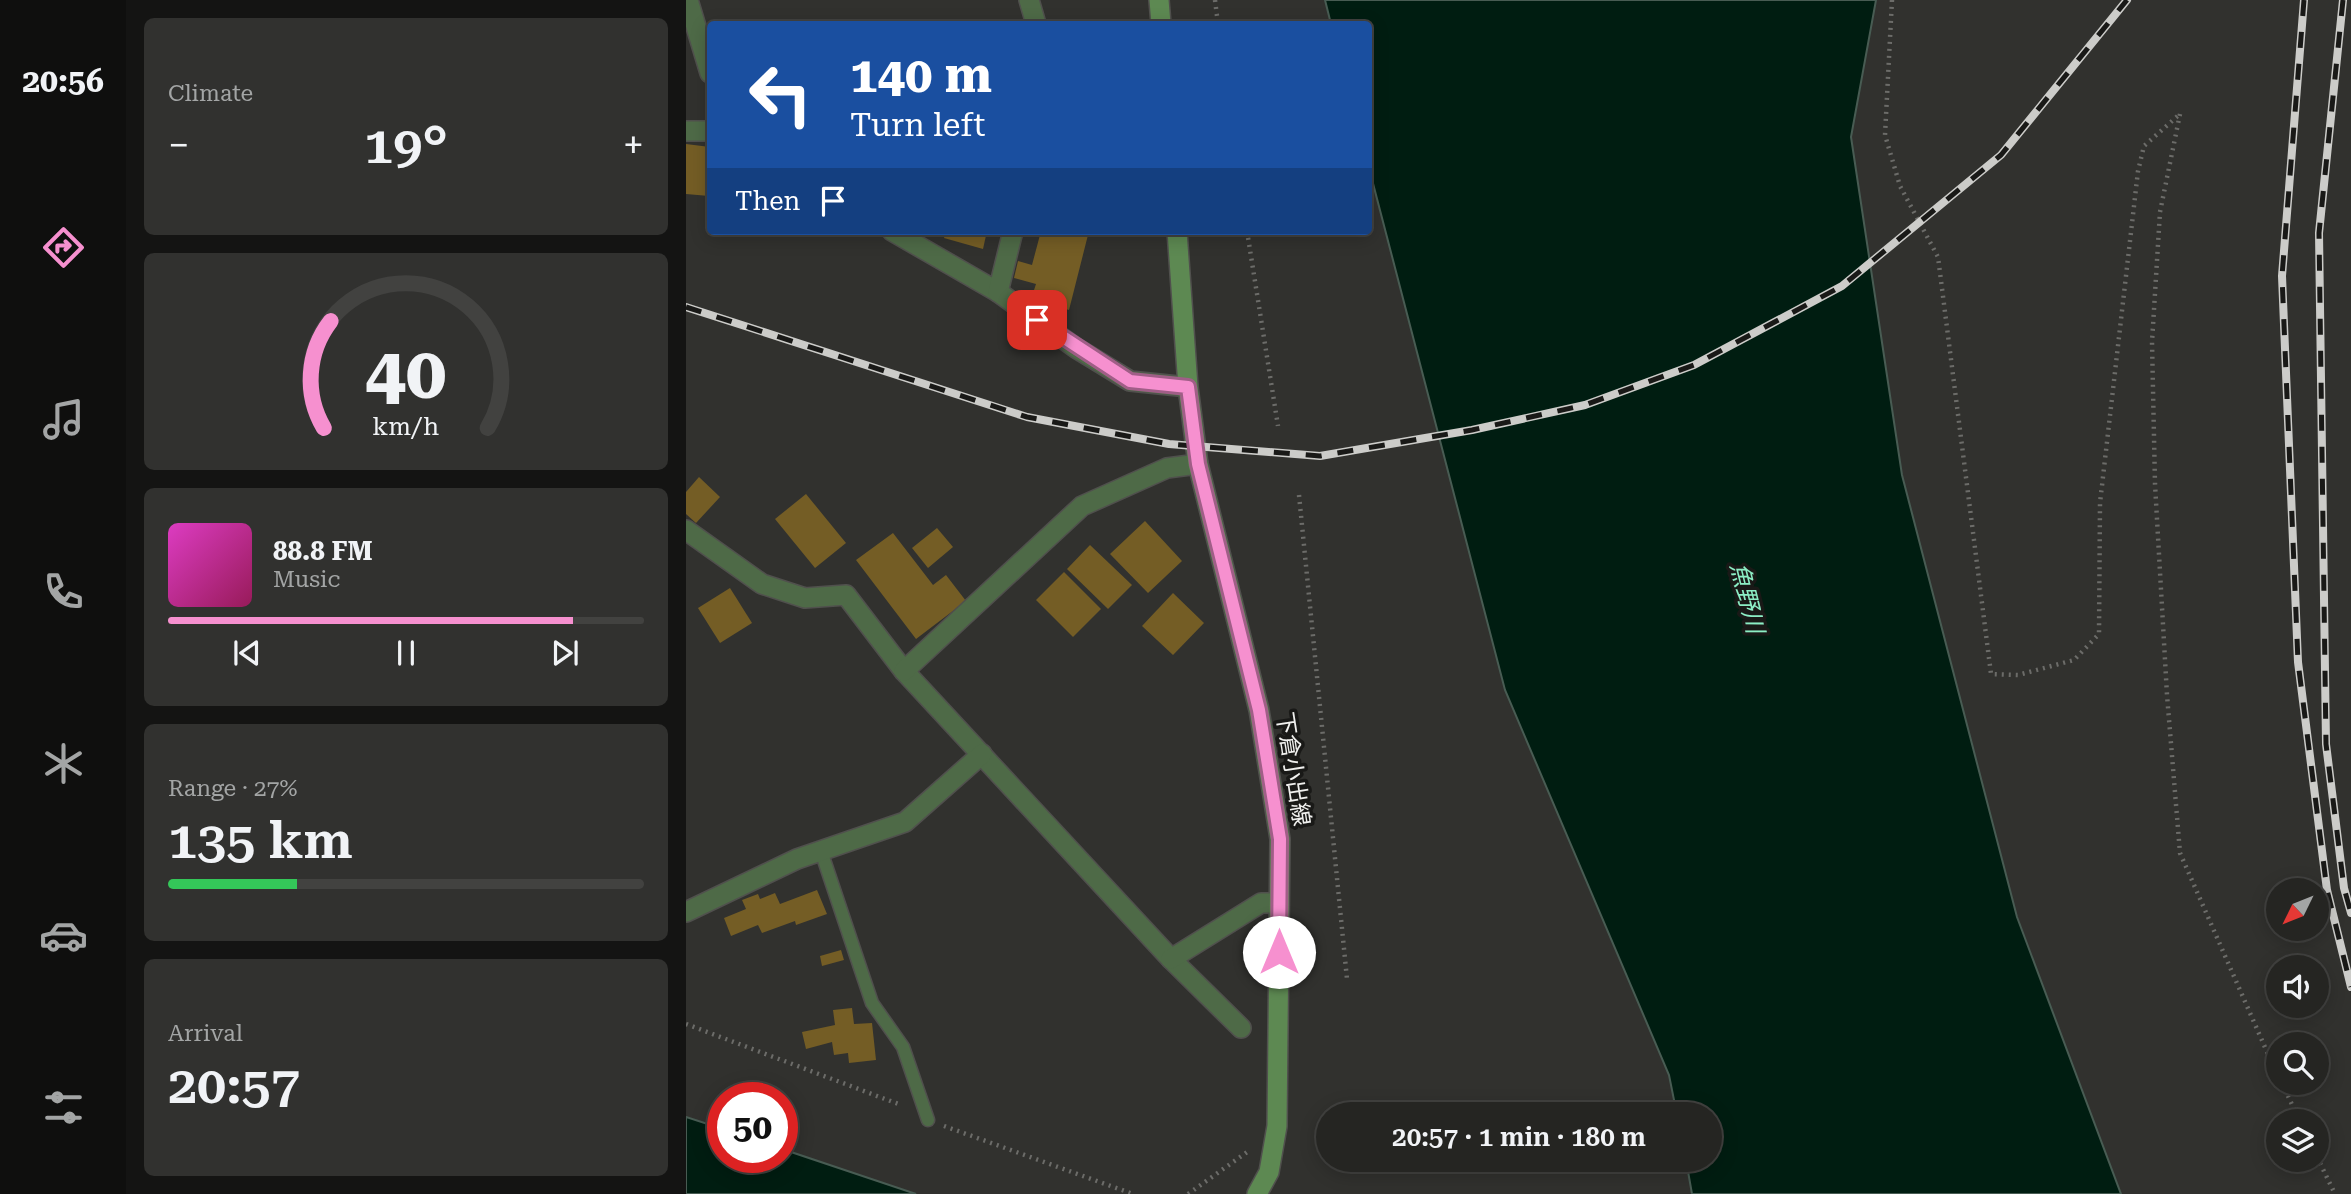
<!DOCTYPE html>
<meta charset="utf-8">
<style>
:root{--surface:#252522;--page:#31312f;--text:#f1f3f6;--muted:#a3a5a5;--line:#424240;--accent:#f690cf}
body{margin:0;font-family:"Roboto Serif","Noto Sans JP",serif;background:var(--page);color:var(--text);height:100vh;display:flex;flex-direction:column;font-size:26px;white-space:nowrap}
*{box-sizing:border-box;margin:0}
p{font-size:23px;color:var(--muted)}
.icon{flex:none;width:38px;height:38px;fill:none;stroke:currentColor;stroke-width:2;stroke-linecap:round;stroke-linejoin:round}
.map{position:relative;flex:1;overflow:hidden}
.side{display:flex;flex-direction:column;gap:18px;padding:18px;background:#141413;width:560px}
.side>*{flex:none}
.top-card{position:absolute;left:21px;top:21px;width:665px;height:214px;border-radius:7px;box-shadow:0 4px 18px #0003,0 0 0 2px var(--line);background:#1a4fa0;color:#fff;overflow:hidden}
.needle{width:46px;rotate:227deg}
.buttons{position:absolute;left:1580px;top:878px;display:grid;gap:14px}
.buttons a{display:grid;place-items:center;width:63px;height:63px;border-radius:50%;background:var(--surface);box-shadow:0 4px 18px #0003,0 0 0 2px var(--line);font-size:35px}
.speed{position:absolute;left:21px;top:1082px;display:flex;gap:14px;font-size:35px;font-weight:700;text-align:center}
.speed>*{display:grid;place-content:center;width:91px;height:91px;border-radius:50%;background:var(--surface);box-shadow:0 4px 18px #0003,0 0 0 2px var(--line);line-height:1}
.speed .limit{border:10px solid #d22;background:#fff;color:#111}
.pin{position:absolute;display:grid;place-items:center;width:60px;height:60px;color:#fff;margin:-30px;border-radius:14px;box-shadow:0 4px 10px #0006}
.me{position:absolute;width:77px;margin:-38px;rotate:0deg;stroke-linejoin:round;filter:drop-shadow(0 0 5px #0008)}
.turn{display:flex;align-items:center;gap:24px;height:147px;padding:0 28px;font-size:32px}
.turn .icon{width:91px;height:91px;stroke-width:2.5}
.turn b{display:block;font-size:49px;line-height:60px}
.then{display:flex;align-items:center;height:66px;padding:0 28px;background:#0003;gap:14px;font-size:26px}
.big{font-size:52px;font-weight:600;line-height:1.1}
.side .card{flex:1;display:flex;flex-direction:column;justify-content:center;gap:10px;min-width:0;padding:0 24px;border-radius:10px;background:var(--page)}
.side .dial{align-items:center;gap:0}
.dial svg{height:182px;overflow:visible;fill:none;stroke:var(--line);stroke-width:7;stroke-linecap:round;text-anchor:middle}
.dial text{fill:var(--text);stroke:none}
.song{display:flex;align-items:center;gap:21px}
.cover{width:84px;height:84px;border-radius:10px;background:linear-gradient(135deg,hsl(310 70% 55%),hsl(330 70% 35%))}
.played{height:7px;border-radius:4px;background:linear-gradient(90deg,var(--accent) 85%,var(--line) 85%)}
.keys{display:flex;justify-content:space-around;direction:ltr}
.heat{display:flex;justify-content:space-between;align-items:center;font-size:38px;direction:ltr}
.charge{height:10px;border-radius:5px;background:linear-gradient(90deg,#34c759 27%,var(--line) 0)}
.trip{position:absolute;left:630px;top:1102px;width:406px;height:70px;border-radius:35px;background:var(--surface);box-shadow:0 4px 18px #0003,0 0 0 2px var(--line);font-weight:600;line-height:70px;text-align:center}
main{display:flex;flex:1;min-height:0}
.tabs{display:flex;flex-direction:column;width:126px;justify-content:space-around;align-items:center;background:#0f0f0e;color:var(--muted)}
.tabs .icon{width:49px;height:49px}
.tabs .selected{color:var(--accent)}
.tabs b{font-size:32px;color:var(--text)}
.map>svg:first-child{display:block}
.water{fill:#001d11;stroke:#485c53;stroke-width:2}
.building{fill:#745d25}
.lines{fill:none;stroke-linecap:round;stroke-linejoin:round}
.service-casing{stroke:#50504d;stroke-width:15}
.minor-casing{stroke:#50504d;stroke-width:22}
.secondary-casing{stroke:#50504d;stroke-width:22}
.path{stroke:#6c6c69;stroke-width:4.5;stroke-dasharray:2 5;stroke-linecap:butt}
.service{stroke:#4e6a47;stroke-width:12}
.minor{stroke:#4e6a47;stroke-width:19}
.secondary{stroke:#5d8952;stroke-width:19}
.rail-casing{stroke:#ccccc9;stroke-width:8}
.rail{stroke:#191917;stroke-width:5;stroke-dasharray:16;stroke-linecap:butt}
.route-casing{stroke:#a05e87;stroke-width:18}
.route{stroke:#f690cf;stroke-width:12}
.labels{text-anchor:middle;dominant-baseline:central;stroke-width:7;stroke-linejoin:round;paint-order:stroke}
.street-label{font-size:23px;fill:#f0f0ee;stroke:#191917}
.water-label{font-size:24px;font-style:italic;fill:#8ceec5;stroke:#191917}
</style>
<main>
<nav class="tabs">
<b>20:56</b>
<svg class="icon selected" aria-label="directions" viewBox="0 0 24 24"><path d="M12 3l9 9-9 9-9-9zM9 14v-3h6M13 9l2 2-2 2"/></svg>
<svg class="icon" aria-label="music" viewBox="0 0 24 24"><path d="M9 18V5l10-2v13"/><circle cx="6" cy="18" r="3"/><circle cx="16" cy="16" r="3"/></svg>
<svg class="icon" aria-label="phone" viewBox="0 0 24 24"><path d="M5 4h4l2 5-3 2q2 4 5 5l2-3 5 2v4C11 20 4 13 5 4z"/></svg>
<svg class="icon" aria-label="climate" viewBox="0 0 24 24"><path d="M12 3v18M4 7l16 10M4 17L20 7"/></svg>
<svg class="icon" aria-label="car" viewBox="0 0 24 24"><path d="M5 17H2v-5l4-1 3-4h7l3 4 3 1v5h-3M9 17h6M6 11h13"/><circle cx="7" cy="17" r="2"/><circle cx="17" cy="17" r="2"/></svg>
<svg class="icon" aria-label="filters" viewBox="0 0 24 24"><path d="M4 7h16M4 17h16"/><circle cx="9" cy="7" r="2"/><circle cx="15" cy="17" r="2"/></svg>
</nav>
<section class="side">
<div class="card"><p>Climate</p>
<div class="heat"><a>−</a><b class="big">19°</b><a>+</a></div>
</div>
<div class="card dial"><svg viewBox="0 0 100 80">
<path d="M14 69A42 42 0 1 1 86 69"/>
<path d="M14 69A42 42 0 0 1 17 22" stroke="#f690cf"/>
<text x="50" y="56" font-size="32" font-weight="700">40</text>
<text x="50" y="72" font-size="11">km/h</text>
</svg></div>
<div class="card">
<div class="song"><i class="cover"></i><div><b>88.8 FM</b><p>Music</p></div></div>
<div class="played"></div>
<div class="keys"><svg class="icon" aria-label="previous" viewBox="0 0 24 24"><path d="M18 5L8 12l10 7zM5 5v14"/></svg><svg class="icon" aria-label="pause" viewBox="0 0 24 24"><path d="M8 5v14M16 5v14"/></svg><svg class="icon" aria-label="next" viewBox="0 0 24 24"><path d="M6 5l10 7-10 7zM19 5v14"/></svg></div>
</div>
<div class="card"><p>Range · 27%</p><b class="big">135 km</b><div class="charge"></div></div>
<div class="card"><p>Arrival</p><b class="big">20:57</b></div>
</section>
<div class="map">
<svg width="1665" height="1194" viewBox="0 0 1665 1194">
<rect width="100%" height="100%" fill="#31312e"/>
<g class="water">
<polygon points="639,0 1190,0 1165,137 1216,475 1331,917 1435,1194 1006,1194 1000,1160 1024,1160 1024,1115 991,1115 983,1075 819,690 683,168 682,24 645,24"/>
<polygon points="0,1117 37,1129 37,1157 96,1157 96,1149 230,1194 0,1194"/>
</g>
<g class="building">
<polygon points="0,144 24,147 23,196 0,194"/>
<polygon points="260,231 301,231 297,249 258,238"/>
<polygon points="355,231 403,231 383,310 345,299 350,284 328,278 332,261 346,265"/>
<polygon points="13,477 34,497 10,523 0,514 0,492"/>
<polygon points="120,494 160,543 129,568 89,519"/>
<polygon points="459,521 496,561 462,593 424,554"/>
<polygon points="251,528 267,547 242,568 226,548"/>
<polygon points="207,533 247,585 260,575 280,601 230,639 170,560"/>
<polygon points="404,545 446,585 422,609 381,569"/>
<polygon points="378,572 415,609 387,637 350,600"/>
<polygon points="44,588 66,623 34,643 12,608"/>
<polygon points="487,593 518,623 487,655 456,626"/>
<polygon points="131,890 141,914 110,925 109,921 76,933 72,925 45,936 38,918 60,909 56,900 72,894 74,899 89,893 94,904"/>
<polygon points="155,950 158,960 136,966 134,956"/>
<polygon points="166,1008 168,1024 186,1023 190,1060 163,1063 162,1053 148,1055 146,1042 120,1049 116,1032 149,1025 147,1010"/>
</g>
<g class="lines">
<defs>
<polyline id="service" points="135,851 186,1003 217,1047 242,1120"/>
<g id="minor">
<polyline points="2,0 24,73"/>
<polyline points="343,0 350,24"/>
<polyline points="0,131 24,131"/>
<polyline points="206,231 312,292 390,348 444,381 502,387"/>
<polyline points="312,292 327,231"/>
<polyline points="0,530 76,584 119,598 160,595 218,671 485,959 555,1028"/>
<polyline points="218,671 396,506 481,468 512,464"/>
<polyline points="0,912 111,859 219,822 296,754"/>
<polyline points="485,959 575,903 593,903"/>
</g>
<g id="secondary">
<polyline points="473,0 475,24"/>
<polyline points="491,231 502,387 512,464 573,710 594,839 591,1126 583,1172 571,1194"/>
</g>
</defs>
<use href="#service" class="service-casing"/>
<use href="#minor" class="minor-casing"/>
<use href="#secondary" class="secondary-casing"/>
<g class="path">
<polyline points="529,0 532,24"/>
<polyline points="1206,0 1199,135 1214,186 1252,257 1305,674 1332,675 1388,660 1413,634 1414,503 1452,171 1458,146 1495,113"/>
<polyline points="1494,114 1474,212 1466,342 1469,484 1481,695 1494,853 1592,1077"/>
<polyline points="561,231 592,426"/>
<polyline points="613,495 661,979"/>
<polyline points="0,1024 215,1105"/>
<polyline points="1596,1083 1614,1122"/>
<polyline points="258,1126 447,1194"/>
<polyline points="1631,1157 1649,1194"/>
<polyline points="502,1194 564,1150"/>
</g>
<use href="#service" class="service"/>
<use href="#minor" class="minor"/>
<use href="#secondary" class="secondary"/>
<defs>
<g id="rail">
<polyline points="1618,0 1596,276 1612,662 1641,890 1665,987"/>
<polyline points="1657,0 1633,233 1640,744 1658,888 1665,913"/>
<polyline points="0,307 341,417 483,444 634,456 786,430 899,405 1008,365 1156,286 1315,155 1441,0"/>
</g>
</defs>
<use href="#rail" class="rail-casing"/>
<use href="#rail" class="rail"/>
</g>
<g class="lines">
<defs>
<polyline id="route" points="351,320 444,381 502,387 512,464 573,710 594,839 593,952"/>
</defs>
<use href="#route" class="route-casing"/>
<use href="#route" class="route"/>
</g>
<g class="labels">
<g class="street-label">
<text transform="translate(607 769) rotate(81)">下倉小出線</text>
</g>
<g class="water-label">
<text transform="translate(1061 598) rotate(76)">魚野川</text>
</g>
</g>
</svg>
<div class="buttons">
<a><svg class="needle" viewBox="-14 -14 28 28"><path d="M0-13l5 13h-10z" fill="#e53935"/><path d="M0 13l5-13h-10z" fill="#a3a5a5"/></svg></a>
<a><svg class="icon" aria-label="sound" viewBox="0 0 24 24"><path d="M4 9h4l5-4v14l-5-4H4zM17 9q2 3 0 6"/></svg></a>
<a><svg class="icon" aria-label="search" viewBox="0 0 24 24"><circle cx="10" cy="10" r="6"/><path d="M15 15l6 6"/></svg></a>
<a><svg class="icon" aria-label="layers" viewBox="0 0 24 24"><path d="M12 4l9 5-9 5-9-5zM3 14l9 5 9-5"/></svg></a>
</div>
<div class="speed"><div class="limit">50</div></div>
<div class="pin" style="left:351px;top:320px;background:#d93025"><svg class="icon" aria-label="arrive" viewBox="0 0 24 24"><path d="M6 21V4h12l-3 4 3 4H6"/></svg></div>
<svg class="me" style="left:593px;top:952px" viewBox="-20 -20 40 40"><circle r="19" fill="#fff"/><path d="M0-13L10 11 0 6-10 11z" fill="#f690cf"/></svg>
<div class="trip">20:57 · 1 min · 180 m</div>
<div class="top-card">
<div class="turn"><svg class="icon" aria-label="left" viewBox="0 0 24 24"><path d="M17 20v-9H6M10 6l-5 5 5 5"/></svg><div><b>140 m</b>Turn left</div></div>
<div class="then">Then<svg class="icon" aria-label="arrive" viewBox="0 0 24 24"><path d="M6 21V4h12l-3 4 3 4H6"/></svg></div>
</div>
</div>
</main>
